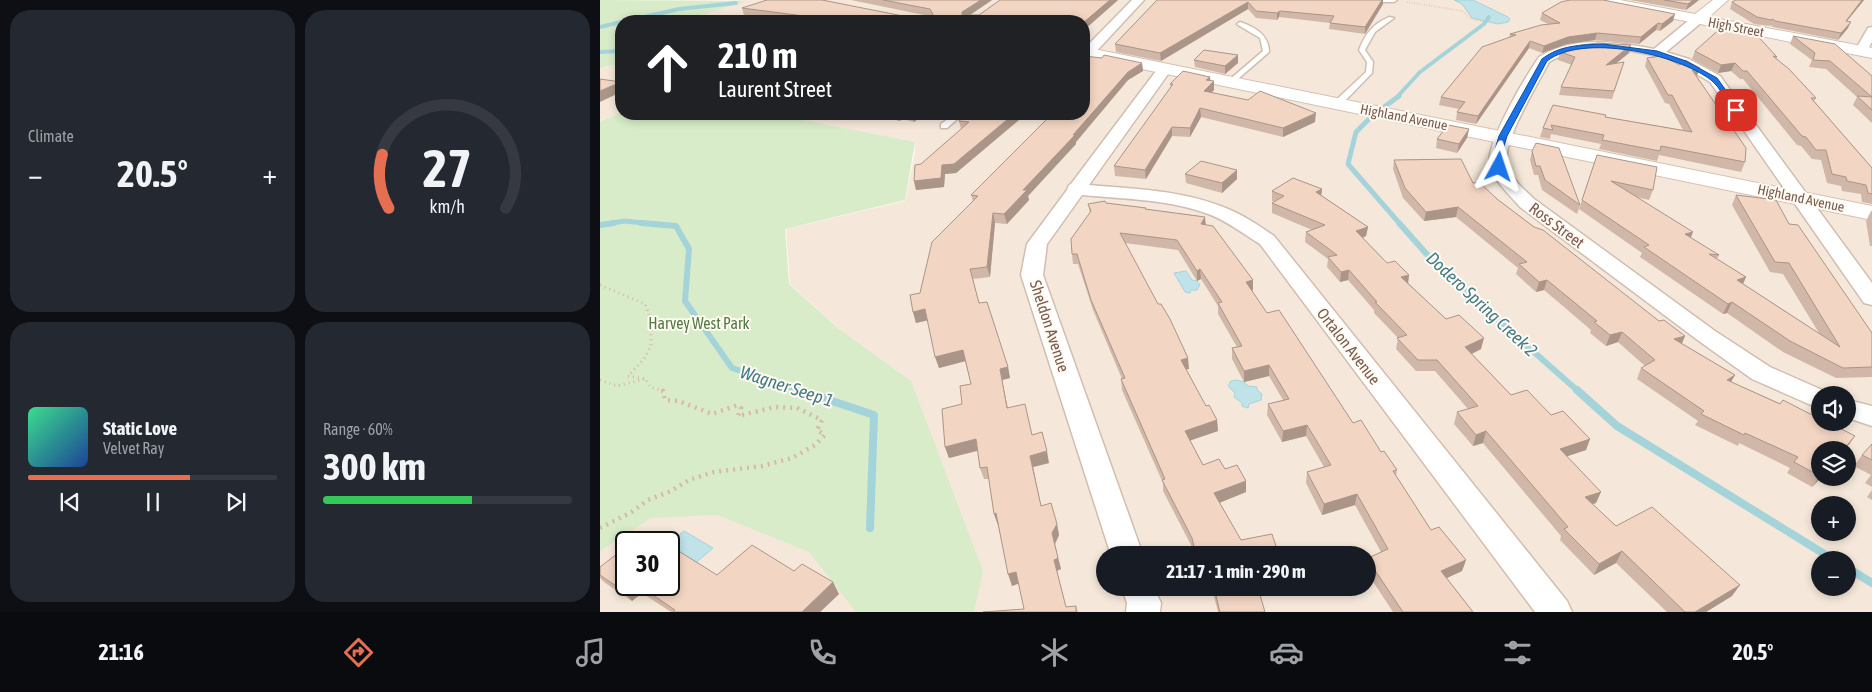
<!DOCTYPE html>
<meta charset="utf-8">
<style>
:root{--surface:#171b24;--page:#242831;--text:#f1f3f6;--muted:#9ea1a6;--line:#363941;--accent:#e76f51}
body{margin:0;font-family:"Asap Condensed",sans-serif;background:var(--page);color:var(--text);height:100vh;display:flex;flex-direction:column;font-size:19px;white-space:nowrap}
*{box-sizing:border-box;margin:0}
p{font-size:16px;color:var(--muted)}
.icon{flex:none;width:28px;height:28px;fill:none;stroke:currentColor;stroke-width:2;stroke-linecap:round;stroke-linejoin:round}
.map{position:relative;flex:1;overflow:hidden}
.side{display:flex;flex-direction:column;gap:10px;padding:10px;background:#0d0f14;width:600px}
.side>*{flex:none}
.guide{position:absolute;left:15px;top:15px;width:475px;height:105px;border-radius:20px;box-shadow:0 2px 8px #0003;background:#202124;color:#fff;overflow:hidden}
.controls{position:absolute;left:1211px;top:386px;display:grid;gap:10px}
.controls a{display:grid;place-items:center;width:45px;height:45px;border-radius:50%;background:var(--surface);box-shadow:0 2px 8px #0003;font-size:25px}
.speed{position:absolute;left:15px;top:531px;display:flex;gap:10px;font-size:25px;font-weight:700;text-align:center}
.speed>*{display:grid;place-content:center;width:65px;height:65px;border-radius:50%;background:var(--surface);box-shadow:0 2px 8px #0003;line-height:1}
.speed .limit{border:2px solid #111;border-radius:8px;background:#fff;color:#111}
.pin{position:absolute;display:grid;place-items:center;width:42px;height:42px;color:#fff;margin:-21px;border-radius:10px;box-shadow:0 2px 8px #0006}
.me{position:absolute;width:55px;margin:-28px;rotate:5deg;stroke-linejoin:round;filter:drop-shadow(0 0 4px #0008)}
.turn{display:flex;align-items:center;gap:18px;height:105px;padding:0 20px;font-size:22px}
.turn .icon{width:65px;height:65px;stroke-width:2.5}
.turn b{display:block;font-size:35px;line-height:42px}
.big{font-size:38px;font-weight:700;line-height:1.1}
.side .tile{flex:1;display:flex;flex-direction:column;justify-content:center;gap:8px;min-width:0;padding:0 18px;border-radius:20px;background:var(--page)}
.side .dial{align-items:center;gap:0}
.dial svg{height:130px;overflow:visible;fill:none;stroke:var(--line);stroke-width:7;stroke-linecap:round;text-anchor:middle}
.dial text{fill:var(--text);stroke:none}
.song{display:flex;align-items:center;gap:15px}
.cover{width:60px;height:60px;border-radius:8px;background:linear-gradient(135deg,hsl(150 70% 55%),hsl(220 70% 35%))}
.played{height:5px;border-radius:2px;background:linear-gradient(90deg,var(--accent) 65%,var(--line) 65%)}
.keys{display:flex;justify-content:space-around;direction:ltr}
.heat{display:flex;justify-content:space-between;align-items:center;font-size:28px;direction:ltr}
.charge{height:8px;border-radius:4px;background:linear-gradient(90deg,#34c759 60%,var(--line) 0)}
.side .tiles{flex:1;display:grid;gap:10px;grid-template-columns:repeat(2,1fr)}
.trip{position:absolute;left:496px;top:546px;width:280px;height:50px;border-radius:25px;background:var(--surface);box-shadow:0 2px 8px #0003;font-weight:700;line-height:50px;text-align:center}
.tab-bar{display:flex;height:80px;justify-content:space-around;align-items:center;background:#090b0e;color:var(--muted)}
.tab-bar .icon{width:35px;height:35px}
.tab-bar .active{color:var(--accent)}
.tab-bar b{font-size:22px;color:var(--text)}
main{display:flex;flex:1;min-height:0}
.map>svg:first-child{display:block}
.residential{fill:#f5e8da;fill-rule:evenodd}
.green{fill:#d8ecc9}
.water{fill:#bfe3e8;stroke:#a5d3da}
.lines{fill:none;stroke-linecap:round;stroke-linejoin:round}
.stream-far3{stroke:#a5d3da;stroke-width:4}
.stream-far2{stroke:#a5d3da;stroke-width:5}
.stream-far1{stroke:#a5d3da;stroke-width:6}
.stream{stroke:#a5d3da;stroke-width:8}
.lane-casing{stroke:#d1beb0;stroke-width:3}
.street-casing{stroke:#d1beb0;stroke-width:3}
.secondary-casing{stroke:#d6c0b0;stroke-width:2}
.path-far2{stroke:#d9b8a5;stroke-width:2;stroke-dasharray:0.5 2;stroke-linecap:butt}
.path-far1{stroke:#d9b8a5;stroke-width:3;stroke-dasharray:1 4;stroke-linecap:butt}
.path{stroke:#d9b8a5;stroke-width:4.5;stroke-dasharray:2 5;stroke-linecap:butt}
.lane{fill:#fff;fill-rule:evenodd}
.street{fill:#fff;fill-rule:evenodd}
.secondary{fill:#fff;fill-rule:evenodd}
.wall{fill:#d1b7a8}
.shaded-wall{fill:#aa9588}
.building{fill:#f3d5c3;stroke:#aa9588}
.route{fill:#1a73e8;stroke:#114b97}
.labels{text-anchor:middle;dominant-baseline:central;stroke-width:4;stroke-linejoin:round;paint-order:stroke}
.far-street-label{font-size:14px;fill:#7a5c4d;stroke:#fffaf3}
.street-label{font-size:16px;fill:#7a5c4d;stroke:#fffaf3}
.park-label{font-size:16px;fill:#537a41;stroke:#fffaf3}
.water-label{font-size:18px;font-style:italic;fill:#437c86;stroke:#fffaf3}
</style>
<main>
<section class="side">
<div class="tiles">
<div class="tile"><p>Climate</p>
<div class="heat"><a>−</a><b class="big">20.5°</b><a>+</a></div>
</div>
<div class="tile dial"><svg viewBox="0 0 100 80">
<path d="M14 69A42 42 0 1 1 86 69"/>
<path d="M14 69A42 42 0 0 1 10 36" stroke="#e76f51"/>
<text x="50" y="56" font-size="32" font-weight="700">27</text>
<text x="50" y="72" font-size="11">km/h</text>
</svg></div>
<div class="tile">
<div class="song"><i class="cover"></i><div><b>Static Love</b><p>Velvet Ray</p></div></div>
<div class="played"></div>
<div class="keys"><svg class="icon" aria-label="previous" viewBox="0 0 24 24"><path d="M18 5L8 12l10 7zM5 5v14"/></svg><svg class="icon" aria-label="pause" viewBox="0 0 24 24"><path d="M8 5v14M16 5v14"/></svg><svg class="icon" aria-label="next" viewBox="0 0 24 24"><path d="M6 5l10 7-10 7zM19 5v14"/></svg></div>
</div>
<div class="tile"><p>Range · 60%</p><b class="big">300 km</b><div class="charge"></div></div>
</div>
</section>
<div class="map">
<svg width="1272" height="612" viewBox="0 0 1272 612">
<rect width="100%" height="100%" fill="#fdf6ec"/>
<g class="residential">
<path d="M126,0H1272V41L1263,53L1272,55V612H0V423L269,356L190,284L186,229L305,201L315,153V142L184,117L132,121L74,114H484V21H82L145,1ZM1220,395H1248V422H1220ZM1220,450H1248V478H1220ZM1220,505H1248V532H1220ZM26,542H69V585H26ZM505,555H768V588H505ZM1220,560H1248V588H1220Z"/>
<polygon points="21,63 21,112 0,122 0,68"/>
</g>
<g class="green">
<polygon points="0,0 147,1 82,21 21,21 21,63 0,68"/>
<polygon points="21,112 75,114 128,120 188,117 315,142 305,200 185,229 189,284 239,329 311,381 383,571 374,612 256,612 209,552 117,515 51,518 0,551 0,122"/>
</g>
<g class="water">
<polygon points="854,0 873,0 908,17 910,19 908,22 898,24 872,18 862,4"/>
<polygon points="586,271 592,280 597,281 600,285 597,290 591,290 590,293 585,292 574,273"/>
<polygon points="637,380 644,382 648,386 657,387 657,390 662,394 661,400 649,404 648,408 642,406 642,403 634,397 635,393 628,386 631,381"/>
<polygon points="84,531 113,548 92,566 69,551 69,543"/>
</g>
<g class="lines">
<g class="stream-far3">
<polyline points="26,21 79,9 136,3"/>
<polyline points="0,27 21,22"/>
<polyline points="0,52 21,51"/>
<polyline points="797,97 820,72 884,24 889,17"/>
</g>
<g class="stream-far2">
<polyline points="799,96 772,116 756,132 748,164 800,224"/>
<polyline points="7,224 24,221 54,224"/>
</g>
<g class="stream-far1">
<polyline points="41,223 76,226 89,249 85,301 132,368 203,391"/>
<polyline points="799,223 839,268 978,391"/>
<polyline points="0,225 14,223"/>
</g>
<g class="stream">
<polyline points="199,390 274,415 270,528"/>
<polyline points="977,390 1017,426 1234,560"/>
<polyline points="1248,568 1272,583"/>
</g>
<defs>
<g id="lane">
<polygon points="767,0 797,0 794,2 770,2"/>
<path d="M789,17L794,18L775,32L765,50L773,62L772,73L740,106H734V102L766,72L767,62L759,50C765,34 773,24 789,17Z"/>
<path d="M640,22C655,27 669,35 669,52L631,85L627,83L628,81L663,51L660,38L638,25L637,24Z"/>
<polygon points="355,114 363,114 347,128 341,128 341,124"/>
</g>
<g id="street">
<polygon points="532,0 544,0 492,56 484,56 484,49"/>
<path d="M1098,15L1102,16L1104,19L1102,22L1066,52L1089,59L1120,76L1272,283V305L1264,303L1110,82C1100,76 1090,70 1080,65C1043,48 984,41 949,62C938,84 901,143 907,165C911,179 924,189 934,199L1115,331L1170,367L1229,393L1230,395H1220V409L1152,379L1099,341L920,207C910,195 896,183 890,167C883,147 926,76 939,57C976,35 1014,42 1054,49L1094,16Z"/>
<polygon points="1272,27 1272,42 1269,47 1272,53 1266,56 1261,55 1257,47 1268,28"/>
<path d="M564,66L571,70L489,185C534,189 581,190 623,207C642,214 658,225 674,236L967,601L972,612H935L660,244C644,234 628,222 611,215C570,199 524,199 482,195L447,244L443,275L543,555H511L421,275L427,244L467,190L469,185L471,184L559,67Z"/>
<polygon points="1248,400 1272,406 1272,426 1248,418"/>
<polygon points="522,588 554,588 561,603 560,612 526,612 527,603"/>
</g>
<g id="secondary">
<polygon points="992,0 1020,0 1095,14 1113,0 1128,0 1109,17 1272,48 1272,58 999,4"/>
<polygon points="484,47 1272,206 1272,220 484,57"/>
</g>
</defs>
<use href="#lane" class="lane-casing"/>
<use href="#street" class="street-casing"/>
<use href="#secondary" class="secondary-casing"/>
<polyline class="path-far2" points="807,2 863,11 869,18 885,23"/>
<g class="path-far1">
<polyline points="0,285 45,304 51,321 51,346 44,359 28,376 46,379 50,387 63,391"/>
<polyline points="0,380 17,386 45,379"/>
</g>
<polyline class="path" points="0,528 30,513 48,500 71,491 89,480 114,472 162,466 192,458 215,445 225,435 217,430 222,420 197,408 175,407 138,416 141,408 138,405 112,414 79,401 65,400 63,391 60,390"/>
<use href="#lane" class="lane"/>
<use href="#street" class="street"/>
<use href="#secondary" class="secondary"/>
</g>
<g class="wall">
<polygon points="251,0 392,0 370,15 379,15 400,0 518,0 484,30 484,21 190,21 144,15 142,8 303,16 329,16"/>
<polygon points="557,0 783,0 783,4 765,34 729,29 730,23 679,17 677,20 656,18 648,9 561,61 516,52 515,44"/>
<polygon points="1030,0 1099,0 1086,10"/>
<polygon points="1136,0 1264,0 1247,21 1248,28 1238,40 1173,27 1170,25 1169,26 1154,24 1130,9 1132,2"/>
<polygon points="942,13 1073,21 1060,31 1056,30 1039,44 995,40 967,44 942,53 929,48 876,124 856,120 857,112 859,109 839,105 841,97 909,38 910,34 948,24 940,20"/>
<polygon points="1193,36 1272,76 1272,123 1253,105 1257,97 1226,69 1209,67 1212,60 1190,44"/>
<polygon points="1095,51 1177,57 1176,59 1216,98 1214,101 1272,168 1272,204 1262,202 1261,194 1242,191 1241,186 1227,183 1221,160 1212,159 1201,146 1197,145 1143,79 1140,79 1131,71 1118,73 1092,59"/>
<polygon points="960,52 1029,53 1015,64 1024,62 1012,99 959,95 961,87 972,65 958,60"/>
<polygon points="638,55 638,63 625,74 595,67 594,60"/>
<polygon points="1047,58 1097,76 1145,162 1141,172 1059,155 1057,161 999,149 1001,144 951,134 950,139 940,137 943,128 953,105 1005,117 1083,130 1069,104 1065,103 1045,66"/>
<polygon points="542,63 543,71 528,80 476,142 476,144 428,196 429,200 407,224 395,223 390,277 373,279 379,303 408,367 410,378 402,380 407,408 432,435 449,463 433,467 441,506 457,524 459,535 455,544 461,569 457,571 466,607 476,606 478,612 383,612 424,609 419,583 412,586 398,525 394,514 389,479 384,479 380,468 378,451 349,458 345,447 362,404 371,384 365,361 339,368 328,320 316,323 313,312 320,293 373,201 371,195"/>
<polygon points="611,81 614,81 614,90 611,92 715,122 683,137 601,117 590,137 572,136 546,179 515,176 514,166 571,88 570,84"/>
<polygon points="273,114 324,114 314,122 303,119 299,121"/>
<polygon points="426,114 356,173 345,174 344,187 316,190 314,181 361,129 359,121"/>
<polygon points="869,129 867,138 857,153 836,148 837,139"/>
<polygon points="932,151 980,205 977,214 942,190 938,175 934,175 930,160"/>
<polygon points="997,155 1053,190 1049,200 1036,197 1090,238 1119,255 1117,259 1146,277 1143,284 1219,333 1183,274 1170,272 1132,205 1136,195 1189,224 1272,333 1272,377 1236,378 1183,352 1127,313 1123,314 1040,257 1042,253 979,209"/>
<polygon points="794,160 873,183 897,199 1059,321 1085,336 1082,344 1135,375 1131,382 1255,436 1247,447 1212,487 1187,473 1190,468 1139,443 1138,446 1095,425 1098,421 1037,379 1041,368 1045,366 1018,342 1006,346 990,333 991,330 944,290 936,292 916,274 918,268 856,217 824,221 803,198 793,169"/>
<polygon points="585,174 637,179 622,193 586,183"/>
<polygon points="722,189 721,195 768,227 766,236 763,238 787,263 846,319 881,349 872,354 911,395 951,415 990,439 986,450 967,456 996,503 992,504 1016,526 1132,596 1106,612 1067,612 1016,563 994,575 960,540 961,536 883,443 873,446 854,424 857,412 868,409 835,371 816,371 796,349 798,338 774,313 774,310 748,280 740,282 727,267 728,259 705,242 706,232 712,230 672,213 672,203 675,202 672,201 672,191"/>
<polygon points="506,203 546,208 546,209 605,217 605,225 653,280 653,290 652,291 667,313 753,423 781,452 797,470 796,476 831,530 866,560 862,571 847,578 873,612 793,612 768,574 768,558 781,552 755,505 722,515 706,483 707,472 724,467 706,436 682,442 667,415 668,404 683,400 669,376 644,382 632,359 632,348 637,347 618,314 618,306 601,279 597,281 578,250 525,243 589,369 586,369 606,406 617,420 618,431 590,440 603,465 625,469 646,481 646,492 619,503 641,540 679,555 594,555 593,549 563,491 563,483 522,390 521,379 522,379 493,310 478,264 473,264 472,254 490,213 488,204"/>
<polygon points="1271,211 1272,211 1272,246 1270,246 1266,221"/>
<polygon points="1272,444 1272,487 1265,483 1271,475 1254,466 1262,455"/>
<polygon points="1272,490 1272,500 1267,497"/>
<polygon points="0,567 26,585 69,585 117,575 194,571 239,594 220,612 71,612 42,593 32,601 4,582 0,578"/>
<polygon points="612,588 681,588 659,592 665,612 618,612"/>
</g>
<g class="shaded-wall">
<polygon points="381,0 392,0 364,19 362,15 362,12"/>
<polygon points="510,0 518,0 484,30 484,22"/>
<polygon points="782,0 783,0 783,4 765,34 765,27"/>
<polygon points="1093,0 1099,0 1086,10 1088,4"/>
<polygon points="1262,0 1264,0 1242,27 1246,21"/>
<polygon points="648,2 648,9 561,61 560,53"/>
<polygon points="680,11 679,17 677,20 677,13"/>
<polygon points="1075,14 1073,21 1060,31 1062,24"/>
<polygon points="1251,22 1248,28 1238,40 1241,33"/>
<polygon points="1058,23 1056,30 1039,44 1041,37"/>
<polygon points="997,33 995,40 967,44 942,53 944,46 968,37"/>
<polygon points="930,41 929,48 876,124 878,116"/>
<polygon points="1031,45 1029,53 1004,73 1006,65"/>
<polygon points="638,55 638,63 625,74 625,66"/>
<polygon points="542,63 543,71 528,80 476,142 476,144 428,196 429,200 407,224 404,214 423,190 528,72"/>
<polygon points="1135,63 1131,71 1118,73 1121,65"/>
<polygon points="1100,68 1097,76 1092,70"/>
<polygon points="610,77 611,84 614,81 614,90 605,99 604,91 606,80"/>
<polygon points="21,82 21,92 0,102 0,91"/>
<polygon points="600,108 601,117 590,137 590,128"/>
<polygon points="716,113 715,122 683,137 683,128"/>
<polygon points="298,114 301,114 303,119 299,121"/>
<polygon points="312,114 324,114 314,122"/>
<polygon points="414,114 426,114 356,173 345,174 344,187 316,190 314,181 342,165"/>
<polygon points="572,127 572,136 546,179 545,170"/>
<polygon points="869,129 867,138 857,153 859,144"/>
<polygon points="637,170 637,179 622,193 622,183"/>
<polygon points="722,189 721,198 716,192"/>
<polygon points="858,207 856,217 824,221 826,212"/>
<polygon points="393,213 395,223 390,277 387,267"/>
<polygon points="605,217 606,227 601,224"/>
<polygon points="768,227 766,236 755,241 756,231"/>
<polygon points="1093,232 1089,242 1085,234"/>
<polygon points="600,269 601,279 597,281 597,271"/>
<polygon points="749,270 748,280 740,282 741,272"/>
<polygon points="809,275 808,285 801,277"/>
<polygon points="1146,277 1141,288 1137,280"/>
<polygon points="653,280 653,290 646,292 646,282"/>
<polygon points="947,280 944,290 936,292 939,282"/>
<polygon points="1132,302 1127,313 1123,314 1128,304"/>
<polygon points="325,309 329,320 316,323 313,312"/>
<polygon points="1022,332 1018,342 1006,346 1010,335"/>
<polygon points="1085,336 1080,347 1074,339"/>
<polygon points="884,338 881,349 863,358 865,347"/>
<polygon points="363,350 366,361 339,368 335,357"/>
<polygon points="588,358 589,369 582,370 581,360"/>
<polygon points="669,365 669,376 644,382 644,371"/>
<polygon points="408,367 410,378 402,380 410,419 407,408 400,369"/>
<polygon points="1135,375 1129,385 1127,380"/>
<polygon points="617,420 618,431 586,442 585,431"/>
<polygon points="707,425 706,436 682,442 683,431"/>
<polygon points="886,431 883,443 873,446 876,435"/>
<polygon points="1255,436 1245,450 1243,450"/>
<polygon points="376,439 379,450 349,458 345,447"/>
<polygon points="990,439 986,450 956,460 960,449"/>
<polygon points="447,451 449,463 433,467 443,517 430,456"/>
<polygon points="1220,476 1221,478 1212,487"/>
<polygon points="646,481 646,492 614,505 614,493"/>
<polygon points="1001,492 996,503 980,508 985,497"/>
<polygon points="757,494 755,505 722,515 724,504"/>
<polygon points="396,513 399,524 398,525 394,514"/>
<polygon points="457,524 459,535 455,544 452,533"/>
<polygon points="1022,551 1016,563 994,575 999,564"/>
<polygon points="458,558 461,569 456,571 454,560"/>
<polygon points="866,560 862,571 838,582 841,571"/>
<polygon points="416,572 420,583 412,586 408,574"/>
<polygon points="233,582 239,594 220,612 202,612"/>
<polygon points="29,585 36,585 42,593 32,601 22,590"/>
<polygon points="1140,585 1132,596 1106,612 1095,612"/>
<polygon points="656,588 681,588 656,592"/>
</g>
<g class="building">
<polygon points="167,0 222,0 303,16 331,16 333,14 330,9 283,0 381,0 362,12 362,15 379,15 400,0 510,0 484,22 484,21 242,21 142,8"/>
<polygon points="557,0 782,0 765,27 730,23 734,16 680,11 677,13 656,11 648,2 560,53 515,44"/>
<polygon points="970,0 1003,0 1075,14 1062,24 1058,23 1041,37 997,33 968,37 944,46 930,41 878,116 857,112 865,102 841,97 882,47 916,35 910,34 941,25 960,23 942,13 961,2"/>
<polygon points="1064,0 1093,0 1088,4"/>
<polygon points="1136,0 1262,0 1246,21 1251,22 1241,33 1175,21 1173,19 1171,20 1157,17 1132,2"/>
<polygon points="1123,26 1154,32 1177,57 1173,56 1189,69 1216,98 1211,98 1272,168 1272,194 1268,193 1266,185 1247,181 1246,177 1232,174 1226,150 1216,150 1206,137 1202,136 1147,71 1143,71 1135,63 1121,65 1095,51"/>
<polygon points="1193,36 1235,44 1272,76 1272,110 1257,96 1272,97 1230,61 1213,60 1215,53"/>
<polygon points="998,43 1031,45 1006,65 1024,62 1014,91 961,87 975,57 960,52 981,45"/>
<polygon points="604,50 638,55 625,66 594,60"/>
<polygon points="504,55 542,63 528,72 473,135 475,135 423,190 427,190 404,214 393,213 387,267 370,269 379,303 387,302 408,367 400,369 407,408 425,404 432,435 442,432 447,451 430,456 441,506 451,503 457,524 452,533 458,558 454,560 466,607 476,606 476,612 383,612 424,609 416,572 408,574 396,513 394,514 387,467 380,468 376,439 345,447 342,409 362,404 360,386 371,384 363,350 335,357 325,309 313,312 310,295 320,293 332,242 378,196 371,195 452,114 484,114 484,56 502,58"/>
<polygon points="1061,56 1080,65 1085,60 1100,68 1092,70 1146,148 1145,162 1061,146 1060,151 1002,140 1004,135 951,125 953,130 943,128 953,105 1006,115 1005,117 1092,132 1072,95 1068,95 1047,58"/>
<polygon points="583,71 610,77 606,80 614,81 604,91 648,100 660,91 716,113 683,128 600,108 590,128 572,127 545,170 514,166 573,84 570,84"/>
<polygon points="0,79 21,82 0,91"/>
<polygon points="368,114 414,114 354,164 342,165 341,178 314,181 315,165 321,164 369,122 359,121"/>
<polygon points="848,125 869,129 859,144 837,139"/>
<polygon points="936,143 959,148 980,205 945,180 940,166 936,166 932,151"/>
<polygon points="997,155 1057,167 1053,190 1011,181 1093,232 1085,234 1119,255 1109,254 1146,277 1137,280 1240,347 1189,263 1175,262 1136,195 1176,200 1189,224 1198,225 1272,333 1272,367 1243,368 1190,341 1132,302 1128,304 1044,247 1049,245 982,200"/>
<polygon points="861,159 873,183 879,182 897,199 934,227 943,230 1059,321 1064,320 1085,336 1074,339 1135,375 1127,380 1180,404 1183,400 1220,419 1220,422 1228,422 1255,436 1243,450 1220,450 1220,476 1194,462 1198,457 1145,433 1144,435 1101,414 1104,411 1041,368 1055,360 1022,332 1010,335 994,322 997,321 947,280 939,282 919,264 927,262 858,207 826,212 805,188 794,160"/>
<polygon points="601,161 637,170 622,183 585,174"/>
<polygon points="693,178 722,189 716,192 768,227 756,231 787,263 795,261 809,275 801,277 846,319 859,315 884,338 865,347 911,395 927,390 951,415 963,411 990,439 960,449 1001,492 985,497 1016,526 1052,507 1140,585 1095,612 1085,612 1022,551 999,564 964,529 968,527 886,431 876,435 857,412 878,406 837,360 818,360 797,338 807,335 775,302 777,302 749,270 741,272 728,257 737,255 706,232 725,225 672,203 684,196 672,191"/>
<polygon points="505,201 506,203 546,208 545,209 605,217 601,224 613,226 653,280 646,282 667,313 679,310 753,423 761,420 781,452 784,451 797,470 793,471 831,530 839,527 866,560 841,571 873,612 803,612 768,560 768,558 788,549 757,494 724,504 707,472 731,465 707,425 683,431 668,404 689,399 669,365 644,371 632,348 642,346 618,303 622,302 600,269 597,271 577,240 520,233 558,304 561,304 570,319 588,358 581,360 606,406 609,405 617,420 585,431 603,465 619,459 625,469 637,465 646,481 614,493 641,540 672,534 679,555 596,555 592,538 562,480 565,479 521,379 525,378 491,300 477,254 472,254 471,239 491,211 488,204"/>
<polygon points="1272,444 1272,460 1262,455"/>
<polygon points="152,545 194,571 202,564 233,582 202,612 73,612 75,610 38,585 69,585 69,557 77,550 117,575"/>
<polygon points="26,547 26,585 29,585 22,590 0,575 0,567"/>
<polygon points="614,588 658,588 665,612 620,612"/>
</g>
<path class="route" d="M1003,44L1057,51L1086,61L1117,78L1140,110L1134,111C1127,102 1120,87 1111,80C1077,54 983,33 947,61L907,136L901,156L904,167L896,169L893,156L899,136L942,59C960,45 981,45 1003,44Z"/>
<g class="labels">
<g class="far-street-label">
<text transform="translate(1136 27) rotate(11)">High Street</text>
<text transform="translate(804 117) rotate(11)">Highland Avenue</text>
<text transform="translate(1201 198) rotate(12)">Highland Avenue</text>
</g>
<g class="street-label">
<text transform="translate(957 225) rotate(37)">Ross Street</text>
<text transform="translate(450 326) rotate(72)">Sheldon Avenue</text>
<text transform="translate(749 346) rotate(52)">Ortalon Avenue</text>
</g>
<g class="park-label">
<text x="99" y="323">Harvey West Park</text>
</g>
<g class="water-label">
<text transform="translate(882 304) rotate(43)">Dodero Spring Creek 2</text>
<text transform="translate(187 386) rotate(18)">Wagner Seep 1</text>
</g>
</g>
</svg>
<div class="controls">
<a><svg class="icon" aria-label="sound" viewBox="0 0 24 24"><path d="M4 9h4l5-4v14l-5-4H4zM17 9q2 3 0 6"/></svg></a>
<a><svg class="icon" aria-label="layers" viewBox="0 0 24 24"><path d="M12 4l9 5-9 5-9-5zM3 14l9 5 9-5"/></svg></a>
<a>+</a>
<a>−</a>
</div>
<div class="speed"><div class="limit">30</div></div>
<div class="pin" style="left:1136px;top:110px;background:#d93025"><svg class="icon" aria-label="arrive" viewBox="0 0 24 24"><path d="M6 21V4h12l-3 4 3 4H6"/></svg></div>
<svg class="me" style="left:899px;top:167px" viewBox="-20 -20 40 40"><path d="M0-17L14 15 0 8-14 15z" fill="#1a73e8" stroke="#fff" stroke-width="4"/></svg>
<div class="trip">21:17 · 1 min · 290 m</div>
<div class="guide">
<div class="turn"><svg class="icon" aria-label="ahead" viewBox="0 0 24 24"><path d="M12 20V5M6 11l6-6 6 6"/></svg><div><b>210 m</b>Laurent Street</div></div>
</div>
</div>
</main>
<nav class="tab-bar">
<b>21:16</b>
<svg class="icon active" aria-label="directions" viewBox="0 0 24 24"><path d="M12 3l9 9-9 9-9-9zM9 14v-3h6M13 9l2 2-2 2"/></svg>
<svg class="icon" aria-label="music" viewBox="0 0 24 24"><path d="M9 18V5l10-2v13"/><circle cx="6" cy="18" r="3"/><circle cx="16" cy="16" r="3"/></svg>
<svg class="icon" aria-label="phone" viewBox="0 0 24 24"><path d="M5 4h4l2 5-3 2q2 4 5 5l2-3 5 2v4C11 20 4 13 5 4z"/></svg>
<svg class="icon" aria-label="climate" viewBox="0 0 24 24"><path d="M12 3v18M4 7l16 10M4 17L20 7"/></svg>
<svg class="icon" aria-label="car" viewBox="0 0 24 24"><path d="M5 17H2v-5l4-1 3-4h7l3 4 3 1v5h-3M9 17h6M6 11h13"/><circle cx="7" cy="17" r="2"/><circle cx="17" cy="17" r="2"/></svg>
<svg class="icon" aria-label="filters" viewBox="0 0 24 24"><path d="M4 7h16M4 17h16"/><circle cx="9" cy="7" r="2"/><circle cx="15" cy="17" r="2"/></svg>
<b>20.5°</b>
</nav>
